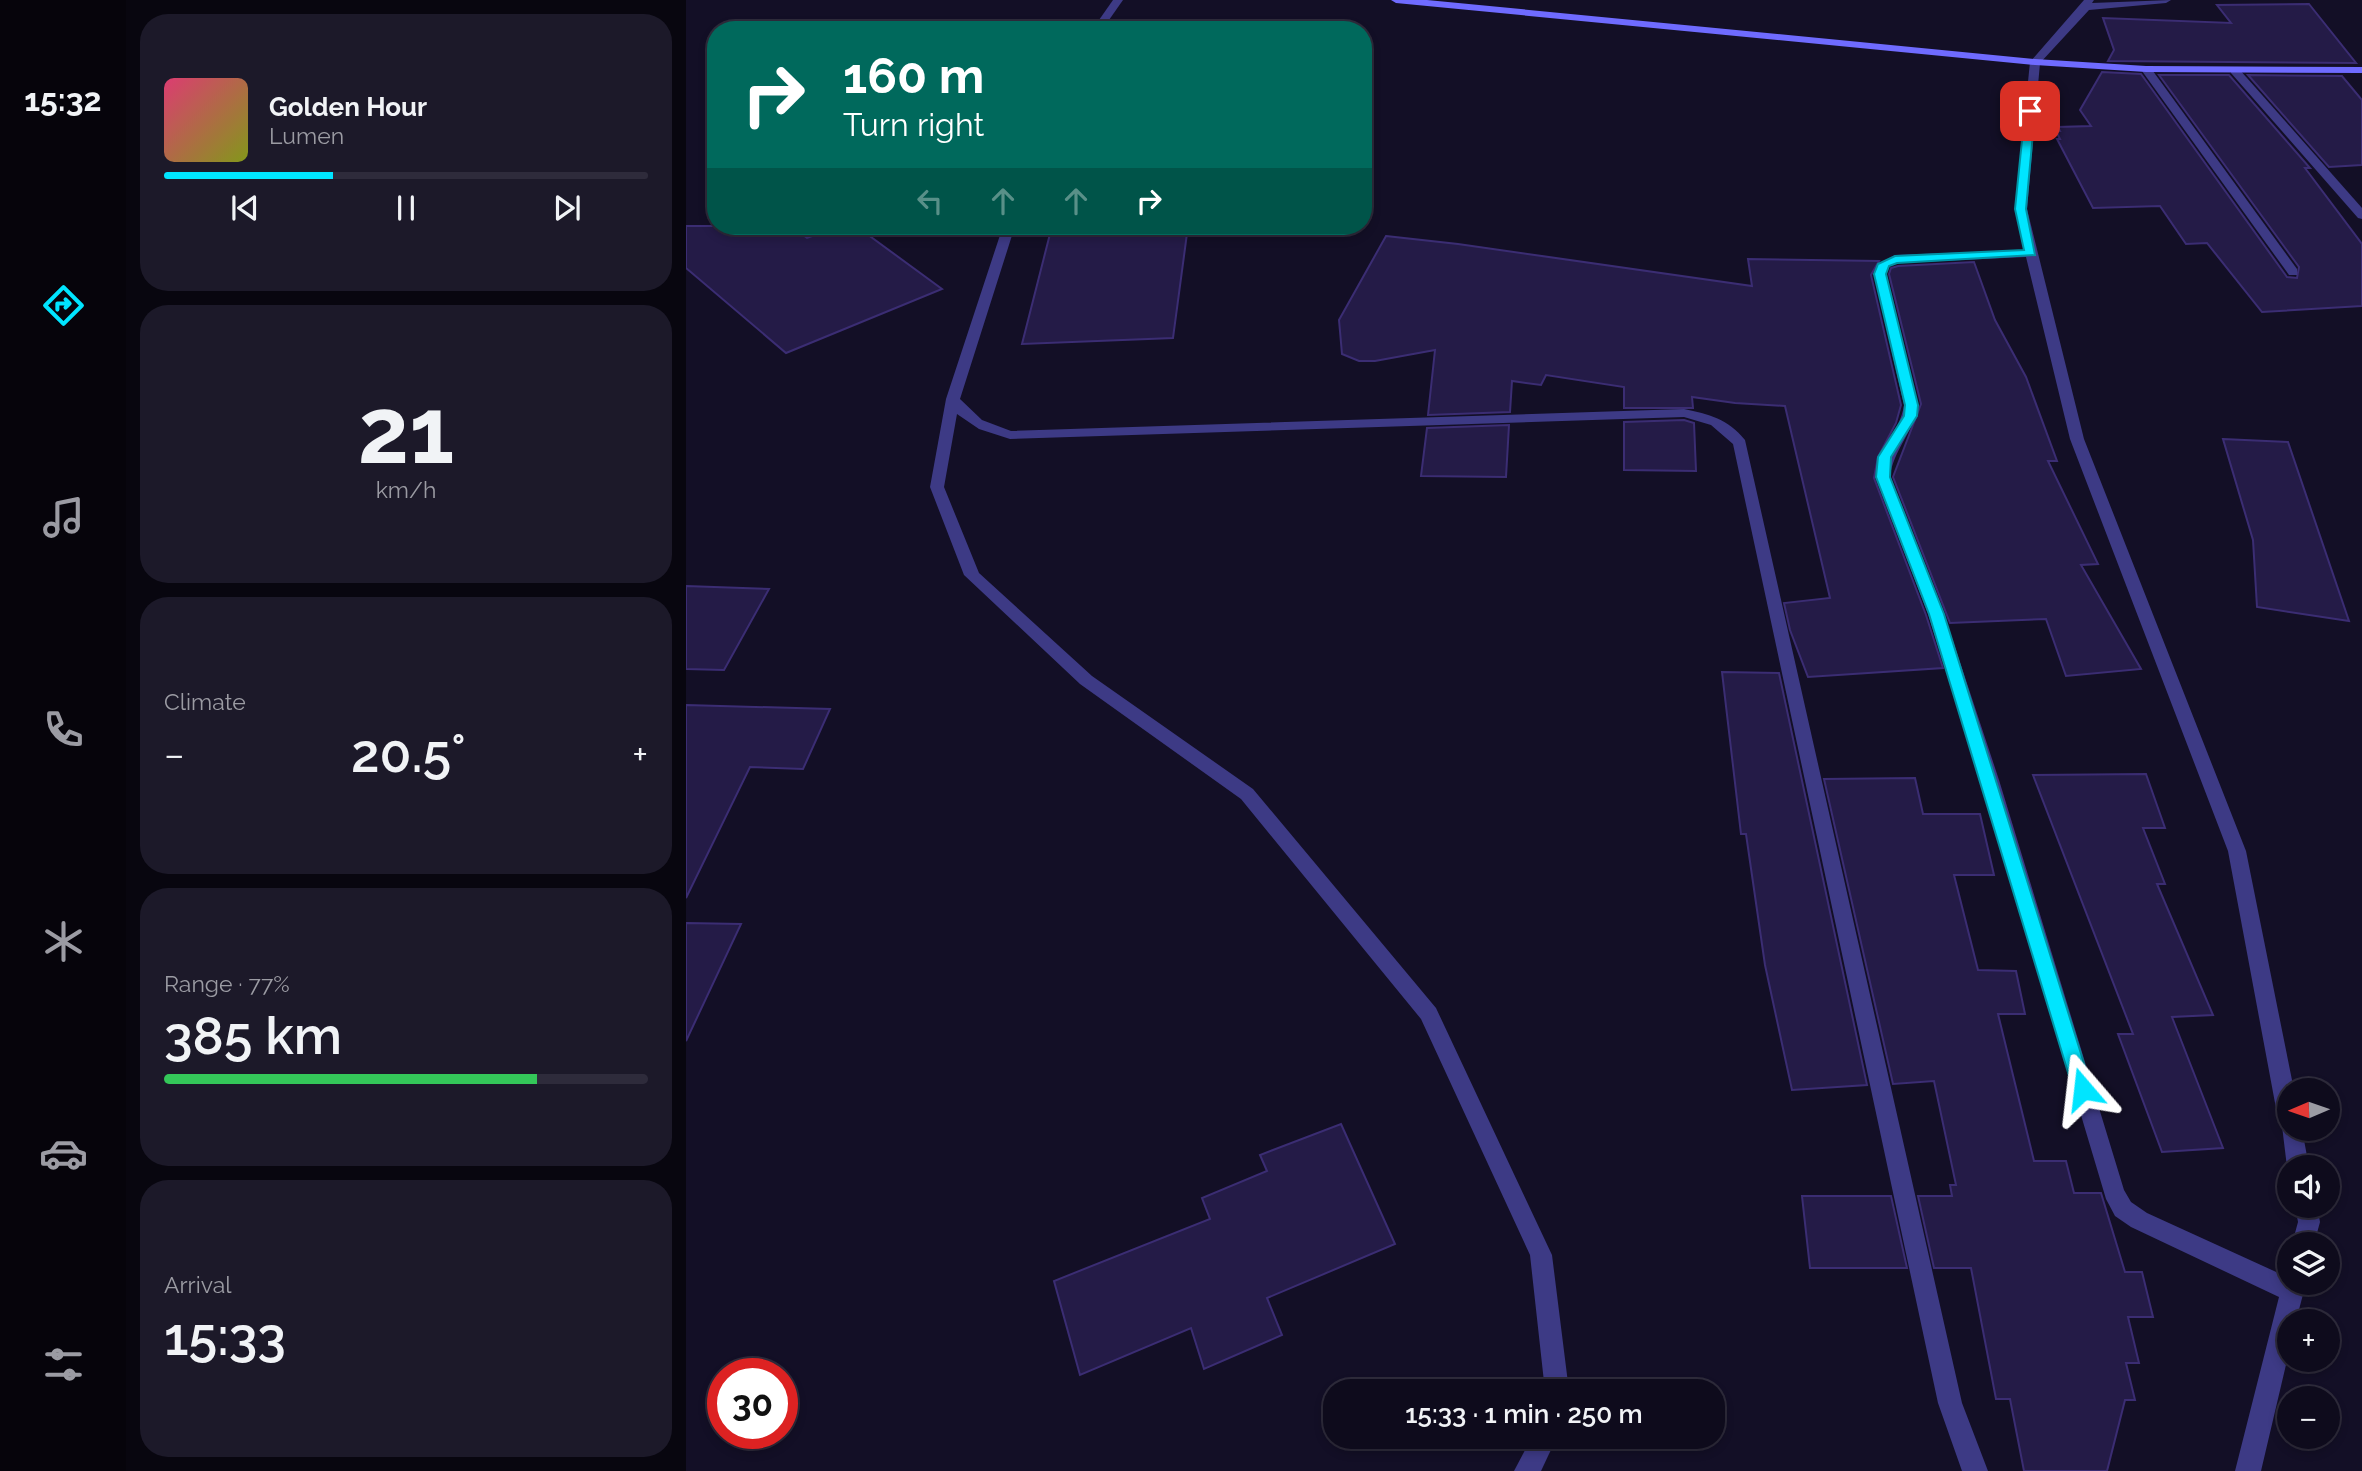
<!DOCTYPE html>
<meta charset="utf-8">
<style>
:root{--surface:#0e0b1c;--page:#1c1929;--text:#f1f3f6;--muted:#9b9ba3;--line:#2e2b3b;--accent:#00e5ff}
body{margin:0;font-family:Raleway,sans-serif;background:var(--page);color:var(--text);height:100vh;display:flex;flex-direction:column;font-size:26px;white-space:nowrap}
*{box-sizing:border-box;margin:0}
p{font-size:23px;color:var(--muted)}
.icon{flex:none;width:38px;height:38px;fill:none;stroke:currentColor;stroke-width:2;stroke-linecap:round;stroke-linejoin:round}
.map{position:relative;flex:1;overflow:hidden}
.panel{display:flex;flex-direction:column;gap:14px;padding:14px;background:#08060f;width:560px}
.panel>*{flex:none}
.hud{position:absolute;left:21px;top:21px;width:665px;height:214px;border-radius:28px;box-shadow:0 4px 10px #0003,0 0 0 2px var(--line);background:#00695c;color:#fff;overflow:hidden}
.needle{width:46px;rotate:268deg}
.tools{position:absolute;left:1591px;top:1078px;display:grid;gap:14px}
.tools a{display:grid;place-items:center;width:63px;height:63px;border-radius:50%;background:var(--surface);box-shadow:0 4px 10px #0003,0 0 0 2px var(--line);font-size:35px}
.speed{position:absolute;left:21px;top:1358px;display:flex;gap:14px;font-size:35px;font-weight:700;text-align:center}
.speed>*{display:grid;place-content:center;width:91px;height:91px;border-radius:50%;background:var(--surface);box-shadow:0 4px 10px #0003,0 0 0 2px var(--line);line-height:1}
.speed .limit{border:10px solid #d22;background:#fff;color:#111}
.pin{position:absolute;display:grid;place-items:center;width:60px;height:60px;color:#fff;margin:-30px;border-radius:14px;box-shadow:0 4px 10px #0006}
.me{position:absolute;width:77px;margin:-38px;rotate:343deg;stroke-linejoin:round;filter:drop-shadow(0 0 5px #0008)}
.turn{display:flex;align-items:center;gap:24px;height:147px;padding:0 21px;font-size:32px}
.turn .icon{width:91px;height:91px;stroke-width:2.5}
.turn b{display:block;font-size:49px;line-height:60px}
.lanes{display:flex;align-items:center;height:66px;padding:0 21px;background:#0003;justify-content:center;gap:35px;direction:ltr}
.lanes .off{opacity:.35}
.big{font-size:52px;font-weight:600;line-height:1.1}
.panel .widget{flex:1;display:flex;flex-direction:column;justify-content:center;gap:10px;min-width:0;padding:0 24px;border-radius:28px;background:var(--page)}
.panel .dial{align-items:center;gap:0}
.dial b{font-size:91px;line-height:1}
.song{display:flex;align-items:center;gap:21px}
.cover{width:84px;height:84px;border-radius:10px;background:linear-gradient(135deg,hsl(340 70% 55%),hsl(70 70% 35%))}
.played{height:7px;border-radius:4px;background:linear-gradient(90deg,var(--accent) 35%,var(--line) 35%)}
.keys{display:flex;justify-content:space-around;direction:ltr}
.heat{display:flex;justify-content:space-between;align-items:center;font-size:38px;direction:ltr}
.charge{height:10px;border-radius:5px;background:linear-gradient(90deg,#34c759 77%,var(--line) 0)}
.trip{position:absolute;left:637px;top:1379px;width:402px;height:70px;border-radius:28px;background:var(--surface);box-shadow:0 4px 10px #0003,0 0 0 2px var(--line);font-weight:600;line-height:70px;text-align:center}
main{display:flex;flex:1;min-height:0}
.menu{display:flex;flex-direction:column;width:126px;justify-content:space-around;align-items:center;background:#06040b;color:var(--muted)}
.menu .icon{width:49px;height:49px}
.menu .on{color:var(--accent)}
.menu b{font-size:32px;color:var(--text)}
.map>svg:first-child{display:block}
.building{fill:#241b47;stroke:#3b2d73;stroke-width:2}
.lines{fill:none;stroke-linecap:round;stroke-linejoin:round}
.street{fill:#3d3a85;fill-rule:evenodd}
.secondary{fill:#6f6bff;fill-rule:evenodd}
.route{fill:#00e5ff;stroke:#0095a6;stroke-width:2}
</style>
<main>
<nav class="menu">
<b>15:32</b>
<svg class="icon on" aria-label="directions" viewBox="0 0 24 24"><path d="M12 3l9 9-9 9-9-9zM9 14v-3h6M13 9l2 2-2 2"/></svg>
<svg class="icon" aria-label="music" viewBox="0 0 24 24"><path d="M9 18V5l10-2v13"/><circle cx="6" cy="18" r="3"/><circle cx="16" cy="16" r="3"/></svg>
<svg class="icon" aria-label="phone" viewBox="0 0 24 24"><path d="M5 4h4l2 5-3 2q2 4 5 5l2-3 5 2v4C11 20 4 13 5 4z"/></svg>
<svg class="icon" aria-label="climate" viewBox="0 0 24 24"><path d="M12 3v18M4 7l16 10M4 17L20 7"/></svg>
<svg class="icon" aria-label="car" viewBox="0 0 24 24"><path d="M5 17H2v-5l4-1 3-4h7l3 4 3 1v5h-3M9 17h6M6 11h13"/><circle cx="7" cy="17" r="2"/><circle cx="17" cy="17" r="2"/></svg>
<svg class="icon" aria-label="filters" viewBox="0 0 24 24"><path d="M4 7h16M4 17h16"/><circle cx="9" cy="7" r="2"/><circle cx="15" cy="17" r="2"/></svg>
</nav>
<section class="panel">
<div class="widget">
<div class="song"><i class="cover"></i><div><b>Golden Hour</b><p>Lumen</p></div></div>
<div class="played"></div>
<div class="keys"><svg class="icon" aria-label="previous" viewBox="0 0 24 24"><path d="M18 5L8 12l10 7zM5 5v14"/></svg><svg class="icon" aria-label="pause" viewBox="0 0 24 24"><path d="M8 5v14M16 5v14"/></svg><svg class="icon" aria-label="next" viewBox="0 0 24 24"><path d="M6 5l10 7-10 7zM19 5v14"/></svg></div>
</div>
<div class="widget dial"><b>21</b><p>km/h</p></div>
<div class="widget"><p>Climate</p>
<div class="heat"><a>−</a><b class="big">20.5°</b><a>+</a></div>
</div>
<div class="widget"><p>Range · 77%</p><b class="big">385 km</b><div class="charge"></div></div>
<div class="widget"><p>Arrival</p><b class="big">15:33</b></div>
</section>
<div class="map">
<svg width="1676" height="1471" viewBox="0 0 1676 1471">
<rect width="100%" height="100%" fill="#130f26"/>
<g class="building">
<polygon points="1623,4 1670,63 1422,61 1428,50 1417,18 1545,23 1531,5"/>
<polygon points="1416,72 1455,74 1601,277 1611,278 1613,267 1473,75 1543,75 1624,168 1619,168 1676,244 1676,306 1576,312 1521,243 1500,244 1474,206 1407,208 1371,139 1374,139 1370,131 1374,131 1372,127 1405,126 1394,110"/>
<polygon points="1562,75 1656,76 1676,100 1676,165 1643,167"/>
<polygon points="0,226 105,226 121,238 155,226 170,226 256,289 100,353 0,268"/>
<polygon points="366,226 502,226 487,338 336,344"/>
<polygon points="700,236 772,244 1066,286 1062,259 1193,261 1185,275 1215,405 1210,423 1192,457 1188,478 1240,615 1257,668 1122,677 1104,630 1098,603 1144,598 1099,406 1049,403 1006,397 1007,408 938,408 938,387 860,375 855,385 826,381 824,412 742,415 749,350 689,361 673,361 656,354 653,320"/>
<polygon points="1288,262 1309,320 1340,377 1371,461 1362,461 1412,564 1395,565 1455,669 1380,676 1360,619 1264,623 1207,477 1235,404 1203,274 1205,268 1212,266"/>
<polygon points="998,420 1008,423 1010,471 938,470 938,422"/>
<polygon points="823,425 820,477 735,476 741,428"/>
<polygon points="1537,439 1602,442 1663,621 1571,607 1567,540"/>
<polygon points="0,586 83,589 38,670 0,669"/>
<polygon points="1036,672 1093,673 1181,1085 1106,1090 1079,965 1060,834 1055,834"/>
<polygon points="0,705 144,709 117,769 64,767 0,898"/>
<polygon points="1460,774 1479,828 1457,828 1479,884 1471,884 1527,1015 1486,1017 1537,1148 1476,1152 1432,1034 1447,1034 1347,775"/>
<polygon points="1229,778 1237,814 1294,814 1308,875 1268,875 1292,970 1330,971 1339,1014 1312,1014 1348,1161 1380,1161 1388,1193 1415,1193 1439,1272 1456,1272 1467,1317 1442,1317 1453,1363 1440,1363 1449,1400 1439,1400 1421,1471 1338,1471 1324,1399 1310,1399 1285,1268 1248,1268 1232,1196 1266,1196 1264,1185 1270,1185 1248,1081 1207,1084 1138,779"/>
<polygon points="0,923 55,924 0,1041"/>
<polygon points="655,1124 709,1244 581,1298 596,1335 518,1369 505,1328 394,1375 368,1281 524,1219 516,1198 581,1171 574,1155"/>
<polygon points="1116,1196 1205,1196 1221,1268 1124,1268"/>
</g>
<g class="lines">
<g class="street">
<polygon points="427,0 437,0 416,30 406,30"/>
<path d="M1398,0H1408L1406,3L1485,0L1480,3L1403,10L1354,63L1341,209L1398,439L1560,851L1608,1090H1603V1129H1616L1623,1167H1603V1171L1601,1167L1596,1126L1592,1119L1542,851L1384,439L1340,257L1211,263L1203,266L1200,274L1232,405C1228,432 1207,450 1204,477L1258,614L1313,780L1438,1190L1445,1202L1461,1213L1599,1276L1603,1274V1283H1620L1610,1321H1603V1352L1575,1471H1549L1593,1297L1445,1227L1429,1216L1420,1199L1295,780L1242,614L1190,477C1192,450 1214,432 1218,405L1188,274L1192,264L1209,255L1339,250L1329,209L1344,62Z"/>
<polygon points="1456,67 1464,67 1611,269 1611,275 1603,275 1456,71"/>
<polygon points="1545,69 1553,69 1676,208 1676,219 1672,218 1545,73"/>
<path d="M317,226H329L274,399L296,420L325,431L998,409C1023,414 1042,419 1059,440L1276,1403L1302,1471H1276L1252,1403L1047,444L1025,425L998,417L324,439L293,429L271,414L258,487L293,573L406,676L567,789L750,1008L866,1255L883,1391H859L844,1255L735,1019L555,799L394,684L278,575L244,487L260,399Z"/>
<polygon points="1609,1206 1631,1206 1634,1222 1628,1244 1606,1244 1612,1222"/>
<polygon points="846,1437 871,1437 855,1471 828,1471"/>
</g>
<polygon class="secondary" points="705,0 741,0 1349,59 1460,66 1676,67 1676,73 1460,72 1349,65 710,3"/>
</g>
<polygon class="route" points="1344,108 1349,111 1340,209 1349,255 1211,263 1203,266 1200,274 1232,405 1231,416 1205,457 1204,477 1258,614 1406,1089 1404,1095 1397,1097 1390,1095 1387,1089 1243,614 1190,477 1192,457 1218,416 1219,405 1188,274 1192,264 1209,256 1338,250 1329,209 1339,111"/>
</svg>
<div class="tools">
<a><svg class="needle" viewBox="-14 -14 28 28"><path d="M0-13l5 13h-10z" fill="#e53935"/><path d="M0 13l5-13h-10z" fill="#9b9ba3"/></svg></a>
<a><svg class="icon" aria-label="sound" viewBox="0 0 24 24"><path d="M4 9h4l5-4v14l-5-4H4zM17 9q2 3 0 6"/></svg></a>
<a><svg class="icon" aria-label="layers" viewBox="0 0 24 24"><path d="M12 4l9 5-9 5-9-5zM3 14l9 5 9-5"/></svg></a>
<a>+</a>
<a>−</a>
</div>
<div class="speed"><div class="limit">30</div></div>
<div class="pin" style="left:1344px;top:111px;background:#d93025"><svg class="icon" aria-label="arrive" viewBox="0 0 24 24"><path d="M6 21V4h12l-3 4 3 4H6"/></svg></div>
<svg class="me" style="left:1397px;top:1089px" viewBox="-20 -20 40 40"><path d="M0-17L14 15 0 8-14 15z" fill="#00e5ff" stroke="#fff" stroke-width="4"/></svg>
<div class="trip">15:33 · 1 min · 250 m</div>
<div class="hud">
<div class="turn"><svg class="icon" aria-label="right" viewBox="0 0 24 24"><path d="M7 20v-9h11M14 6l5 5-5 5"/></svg><div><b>160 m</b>Turn right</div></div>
<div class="lanes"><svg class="icon off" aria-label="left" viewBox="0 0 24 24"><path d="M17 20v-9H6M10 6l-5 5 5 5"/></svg><svg class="icon off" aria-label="ahead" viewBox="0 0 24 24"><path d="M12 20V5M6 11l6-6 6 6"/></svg><svg class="icon off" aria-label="ahead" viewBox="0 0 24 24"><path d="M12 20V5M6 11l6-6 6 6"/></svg><svg class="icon" aria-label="right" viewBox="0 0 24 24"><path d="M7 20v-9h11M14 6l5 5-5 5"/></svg></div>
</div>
</div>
</main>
